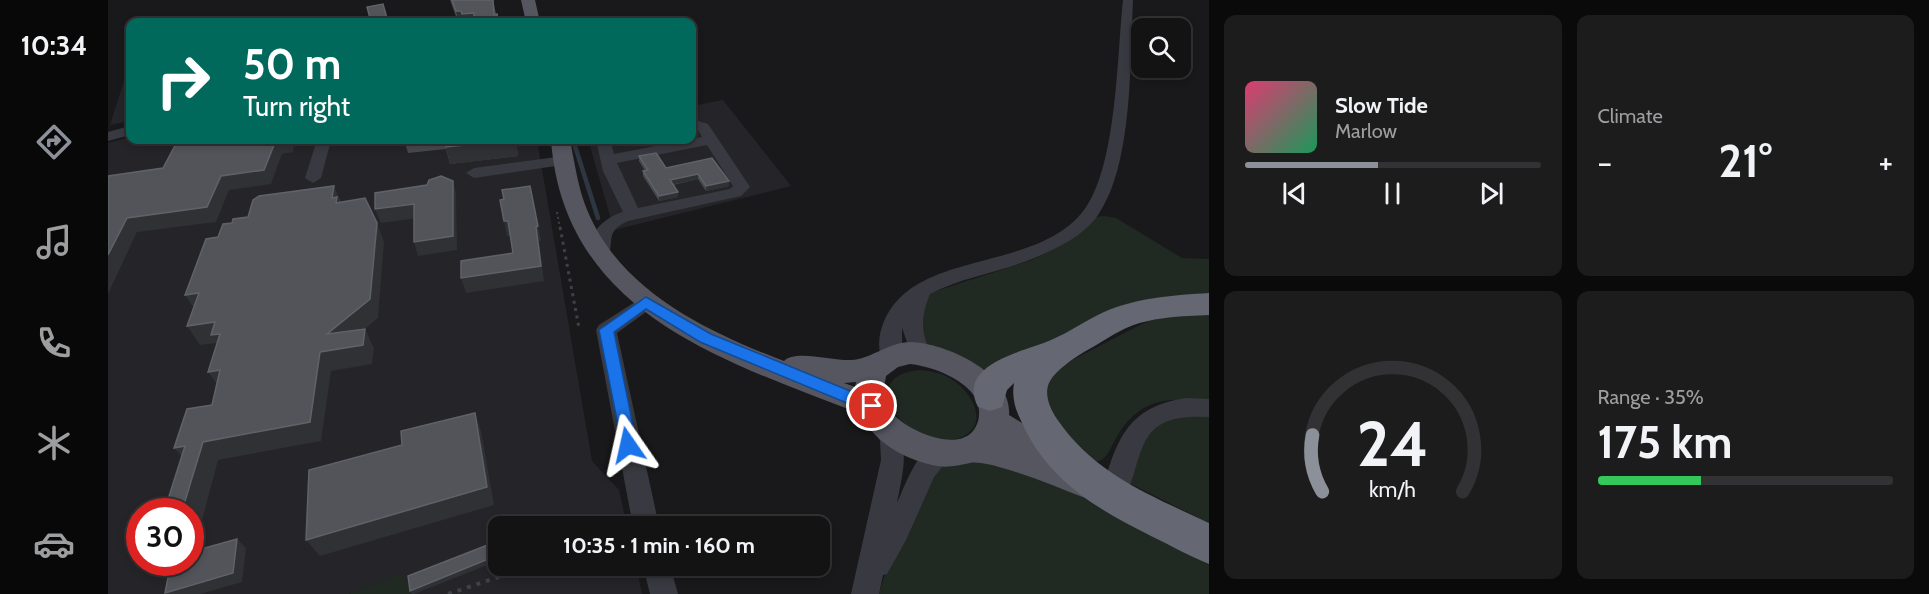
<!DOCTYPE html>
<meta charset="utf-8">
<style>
:root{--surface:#131314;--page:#1c1c1d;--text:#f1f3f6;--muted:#9d9ea0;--line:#323234;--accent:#8c9099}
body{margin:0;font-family:Cabin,sans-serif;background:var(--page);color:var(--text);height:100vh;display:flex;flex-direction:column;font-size:22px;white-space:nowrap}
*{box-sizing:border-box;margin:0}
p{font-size:20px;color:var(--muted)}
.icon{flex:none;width:33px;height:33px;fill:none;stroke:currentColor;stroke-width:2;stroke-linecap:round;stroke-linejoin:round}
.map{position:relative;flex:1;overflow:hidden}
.side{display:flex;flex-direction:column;gap:15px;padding:15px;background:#0a0a0b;width:720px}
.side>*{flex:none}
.hud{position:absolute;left:18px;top:18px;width:570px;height:126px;border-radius:12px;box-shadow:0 3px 9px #0003,0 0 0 2px var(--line);background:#00695c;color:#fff;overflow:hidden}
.buttons{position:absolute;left:1023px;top:18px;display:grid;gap:12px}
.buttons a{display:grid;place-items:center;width:60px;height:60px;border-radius:12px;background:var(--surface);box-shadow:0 3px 9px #0003,0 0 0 2px var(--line);font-size:30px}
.speed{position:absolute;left:18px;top:498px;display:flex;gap:12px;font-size:30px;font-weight:700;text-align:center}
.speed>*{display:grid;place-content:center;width:78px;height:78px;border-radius:50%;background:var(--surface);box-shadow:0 3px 9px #0003,0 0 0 2px var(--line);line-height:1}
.speed .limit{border:9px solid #d22;background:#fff;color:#111}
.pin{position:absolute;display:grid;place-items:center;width:51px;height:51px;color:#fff;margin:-26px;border:3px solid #fff;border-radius:50%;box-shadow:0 2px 6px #0007}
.me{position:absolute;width:66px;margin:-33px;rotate:349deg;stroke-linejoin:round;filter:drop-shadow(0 0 4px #0008)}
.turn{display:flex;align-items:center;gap:21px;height:126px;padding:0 18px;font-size:27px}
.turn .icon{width:78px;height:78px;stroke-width:2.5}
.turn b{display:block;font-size:42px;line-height:51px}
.big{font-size:45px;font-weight:700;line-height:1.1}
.side .widget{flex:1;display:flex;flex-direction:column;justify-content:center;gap:9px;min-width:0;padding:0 21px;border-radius:12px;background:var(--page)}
.side .dial{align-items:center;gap:0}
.dial svg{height:156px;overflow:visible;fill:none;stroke:var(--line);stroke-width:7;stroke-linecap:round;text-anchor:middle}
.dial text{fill:var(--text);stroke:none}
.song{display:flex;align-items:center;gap:18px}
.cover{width:72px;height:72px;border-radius:9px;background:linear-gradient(135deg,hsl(340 70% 55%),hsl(150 70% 35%))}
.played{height:6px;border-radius:3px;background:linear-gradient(90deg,var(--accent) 45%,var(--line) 45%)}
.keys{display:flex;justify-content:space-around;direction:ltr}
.heat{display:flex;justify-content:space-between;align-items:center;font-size:33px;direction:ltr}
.charge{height:9px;border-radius:4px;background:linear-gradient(90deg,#34c759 35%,var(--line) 0)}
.side .tiles{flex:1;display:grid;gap:15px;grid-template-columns:repeat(2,1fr)}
.trip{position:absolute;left:380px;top:516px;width:342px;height:60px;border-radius:12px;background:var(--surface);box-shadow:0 3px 9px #0003,0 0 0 2px var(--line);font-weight:700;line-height:60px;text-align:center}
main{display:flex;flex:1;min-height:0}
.menu{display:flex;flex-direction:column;width:108px;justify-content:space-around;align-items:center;background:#080808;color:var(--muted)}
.menu .icon{width:42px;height:42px}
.menu .active{color:var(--accent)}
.menu b{font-size:27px;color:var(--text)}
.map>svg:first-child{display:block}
.built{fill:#252428;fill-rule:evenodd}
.green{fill:#202a22}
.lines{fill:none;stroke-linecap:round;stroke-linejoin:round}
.stream{stroke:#2d3641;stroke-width:4.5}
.path-far2{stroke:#3f4148;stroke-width:2;stroke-dasharray:2 3;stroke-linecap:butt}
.path-far1{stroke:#3f4148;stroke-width:3;stroke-dasharray:3 4.5;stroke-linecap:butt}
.path{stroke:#3f4148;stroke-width:4;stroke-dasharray:4 6;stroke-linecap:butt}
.minor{fill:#393a41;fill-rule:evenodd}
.major{fill:#555660;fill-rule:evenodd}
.highway{fill:#656772;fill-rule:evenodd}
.wall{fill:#47494e}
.shaded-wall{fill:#303135}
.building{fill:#52545a;stroke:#606269;stroke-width:1.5}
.route{fill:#1a73e8;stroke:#114b97;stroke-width:1.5}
</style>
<main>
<nav class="menu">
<b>10:34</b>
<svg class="icon active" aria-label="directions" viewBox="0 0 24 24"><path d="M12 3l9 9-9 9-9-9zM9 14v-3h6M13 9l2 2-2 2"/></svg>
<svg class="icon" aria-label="music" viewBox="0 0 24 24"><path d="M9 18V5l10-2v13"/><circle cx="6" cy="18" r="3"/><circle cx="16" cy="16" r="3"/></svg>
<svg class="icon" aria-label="phone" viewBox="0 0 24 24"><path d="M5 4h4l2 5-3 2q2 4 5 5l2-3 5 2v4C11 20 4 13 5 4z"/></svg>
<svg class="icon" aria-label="climate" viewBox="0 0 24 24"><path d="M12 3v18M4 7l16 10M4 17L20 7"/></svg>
<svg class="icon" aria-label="car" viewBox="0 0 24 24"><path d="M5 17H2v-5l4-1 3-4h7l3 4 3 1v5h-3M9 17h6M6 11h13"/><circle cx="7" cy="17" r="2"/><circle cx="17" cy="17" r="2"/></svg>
</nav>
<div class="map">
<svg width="1101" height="594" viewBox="0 0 1101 594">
<rect width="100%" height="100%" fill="#19191b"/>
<g class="built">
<polygon points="22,62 22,121 2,125"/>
<polygon points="615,100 683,186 506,230 482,146 472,140 584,140 584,106"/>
<path d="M22,137V140H429L484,461L511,490L519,526H390V566H528L534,594H307L292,575L241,594H0V143ZM32,512H82V562H32Z"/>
</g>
<g class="green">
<polygon points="996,216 1008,218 1074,258 1101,259 1101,297 877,375 820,347 807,314 815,300 825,292 924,260 947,248 988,217"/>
<path d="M1101,312V403C1057,395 1028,400 1006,442C1001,451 999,459 988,462L967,452L929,386L943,371L1032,325L1047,319Z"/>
<path d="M812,370C823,371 834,373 843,379C864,391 884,427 851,438C802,454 742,376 812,370Z"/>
<polygon points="1101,412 1101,523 1019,482 1040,424"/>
<polygon points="865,457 901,462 1027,520 1101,559 1101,594 771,594 785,548 822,470"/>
<polygon points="292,574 307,594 241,594"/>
</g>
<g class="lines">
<polyline class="stream" points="465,140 490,218"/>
<polyline class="path-far2" points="449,212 452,228"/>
<polyline class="path-far1" points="452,227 471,328"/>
<polyline class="path" points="340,594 423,566"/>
<g class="minor">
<path d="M1015,0H1025C1022,61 1025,165 990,215C976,235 952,247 931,256C896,272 856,276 822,294C813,316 812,331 823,353L819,359L812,361L805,359L794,328V357L791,363L783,365L775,363C770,353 770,337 774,327C801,247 927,275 976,210C1009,167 1009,54 1015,0Z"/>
<path d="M584,119L600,124L642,187L633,196L520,221C494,233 509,242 498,260H486C472,239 496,217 515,212L495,171L488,140H502L506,154L594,137L590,130L584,128ZM599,145L625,186L622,189L530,208L509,163Z"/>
<polygon points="22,126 22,135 0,141 0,132"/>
<polygon points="209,140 223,140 213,178 205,183 197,178"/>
<polygon points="456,156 461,158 464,161 461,164 366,178 358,173 366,168"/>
<polygon points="538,295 545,297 548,302 545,307 509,333 551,526 525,526 488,330 491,325"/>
<path d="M1078,398L1101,399V417C1025,413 1039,451 1015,503L1006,507L997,503L993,495C1008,441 1018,407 1078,398Z"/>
<path d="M778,417L786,420C802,452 795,470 789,503C798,484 813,435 841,446L845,453L826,477L798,540L779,574L775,575L771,594H743L773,460L772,441L766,427L770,420Z"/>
<polygon points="535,566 562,566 570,594 542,594"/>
</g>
<g class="major">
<polygon points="413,0 427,0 432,22 418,22"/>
<path d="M443,140H462C467,164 470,189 480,212C514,292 600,332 676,361C686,349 726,361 743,360C764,359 780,342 803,342C837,343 905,373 901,415L962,453L966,465L992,474L996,484L992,494L980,499C953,489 926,477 898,469C888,466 871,461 862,463C851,465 841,468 830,466C799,461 766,443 753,414C614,360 456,313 443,140ZM802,364C825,366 874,384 871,414C871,421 868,429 862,434C841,451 792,427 780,408C773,398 776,388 778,376L790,367ZM748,382L747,387L736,383Z"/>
</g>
<path class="highway" d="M1101,293V315C1074,316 1041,317 1016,329C1002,336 989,345 976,352C965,359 949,369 942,381C935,393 942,409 949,419C986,474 1044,496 1101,523V564C1081,556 1062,545 1043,536C991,510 942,482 916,427C909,413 903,400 906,383L899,390L894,407L882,411L870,407C848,364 915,352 943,340C962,332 978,320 996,312C1027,298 1067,295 1101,293Z"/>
</g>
<g class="wall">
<polygon points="342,0 385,0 388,14 390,22 350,22"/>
<polygon points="296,140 408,140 410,156 342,164 338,149 300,153"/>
<polygon points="531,156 558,168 604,158 621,186 598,191 590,179 565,185 570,197 551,201 535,176 535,171 537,171 531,161"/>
</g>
<g class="shaded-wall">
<polygon points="348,11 353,11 366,13 368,22 351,22"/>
<polygon points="168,140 187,140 185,152 174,154 163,184 121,190 108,222 29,232 0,294 0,255 19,218 113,176"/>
<polygon points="408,140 410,156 342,164 338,147"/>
<polygon points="541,140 555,140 555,142 541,145"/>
<polygon points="590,174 590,179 562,185 562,180"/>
<polygon points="345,181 348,194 349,250 310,256 306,242"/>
<polygon points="621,181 621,186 598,191 598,186"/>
<polygon points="226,186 234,204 232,216 224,198"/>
<polygon points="570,192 570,197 551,201 551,196"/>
<polygon points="306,204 310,218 273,223 267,209"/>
<polygon points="396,221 400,221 403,236 399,236"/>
<polygon points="269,223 276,242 270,318 257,329 266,348 264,364 223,371 213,441 110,460 92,528 82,530 82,512 72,512 83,466 66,448 95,442 212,352 219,334"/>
<polygon points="430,226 433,241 431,241 436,281 358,293 353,278 433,266 428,227"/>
<polygon points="91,293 90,314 77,295"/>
<polygon points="107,322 120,341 117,354 109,343 92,345 79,326"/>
<polygon points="112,370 114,391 100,372"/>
<polygon points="367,413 373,431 386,505 212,556 198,540"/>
<polygon points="129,539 138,548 134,582 92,594 59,594 57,593"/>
<polygon points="382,544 387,562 306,594 304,594 302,591"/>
</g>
<g class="building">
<polygon points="344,0 385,0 386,15 389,14 390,22 366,22 366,13 354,14 353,11 348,11"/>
<polygon points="275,4 280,22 263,22 259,7"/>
<polygon points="70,140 170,140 168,140 156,170 113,176 99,207 19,218 0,255 0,176 55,168"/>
<polygon points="338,140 407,140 338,147"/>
<polygon points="548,153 558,168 604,158 621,181 598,186 590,174 562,180 570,192 551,196 535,171 540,170 531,156"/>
<polygon points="333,176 345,181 345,236 306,242 306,204 267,209 267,193 319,185 321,180"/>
<polygon points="226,186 224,198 229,197 228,203 257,198 269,223 262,299 219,334 257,329 255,345 212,352 202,422 95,442 74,511 56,512 77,446 66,448 79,409 104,405 112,370 100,372 112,334 103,335 107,322 79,326 91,293 77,295 98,239 110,237 115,224 124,223 125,219 140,217 145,200 151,196"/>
<polygon points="422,186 430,226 428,227 433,266 353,278 353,261 405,253 400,221 396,221 392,200 396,199 394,190"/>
<polygon points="367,413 379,487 198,540 201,470 294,445 293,431"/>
<polygon points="129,539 125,573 57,593 63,562 82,562 82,552"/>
<polygon points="382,544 385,557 302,591 300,576"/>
</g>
<polygon class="route" points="538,297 603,334 769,402 772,406 764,413 758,411 592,342 538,309 506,332 529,445 526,450 520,453 515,450 491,330"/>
</svg>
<div class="buttons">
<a><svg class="icon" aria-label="search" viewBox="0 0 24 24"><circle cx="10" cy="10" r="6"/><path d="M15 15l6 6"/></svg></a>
</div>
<div class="speed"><div class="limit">30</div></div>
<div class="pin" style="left:764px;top:406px;background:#d93025"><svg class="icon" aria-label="arrive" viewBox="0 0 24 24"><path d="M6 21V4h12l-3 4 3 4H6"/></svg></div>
<svg class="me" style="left:520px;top:445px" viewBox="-20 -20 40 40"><path d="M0-17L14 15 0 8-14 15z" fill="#1a73e8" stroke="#fff" stroke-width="4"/></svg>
<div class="trip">10:35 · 1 min · 160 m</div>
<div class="hud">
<div class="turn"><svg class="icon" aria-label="right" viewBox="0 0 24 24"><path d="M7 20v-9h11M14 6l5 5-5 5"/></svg><div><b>50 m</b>Turn right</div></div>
</div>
</div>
<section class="side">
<div class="tiles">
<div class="widget">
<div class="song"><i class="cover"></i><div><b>Slow Tide</b><p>Marlow</p></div></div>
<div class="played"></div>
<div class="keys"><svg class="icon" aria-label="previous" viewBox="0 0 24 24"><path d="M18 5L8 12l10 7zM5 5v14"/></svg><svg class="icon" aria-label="pause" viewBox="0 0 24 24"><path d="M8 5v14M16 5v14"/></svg><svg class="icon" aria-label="next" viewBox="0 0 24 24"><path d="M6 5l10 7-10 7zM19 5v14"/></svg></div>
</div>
<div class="widget"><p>Climate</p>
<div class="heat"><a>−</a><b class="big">21°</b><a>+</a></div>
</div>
<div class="widget dial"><svg viewBox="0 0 100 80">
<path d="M14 69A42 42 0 1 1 86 69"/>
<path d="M14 69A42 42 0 0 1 9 40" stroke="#8c9099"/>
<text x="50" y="56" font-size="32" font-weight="700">24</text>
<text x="50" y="72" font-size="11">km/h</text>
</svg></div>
<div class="widget"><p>Range · 35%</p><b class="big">175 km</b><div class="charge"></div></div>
</div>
</section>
</main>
